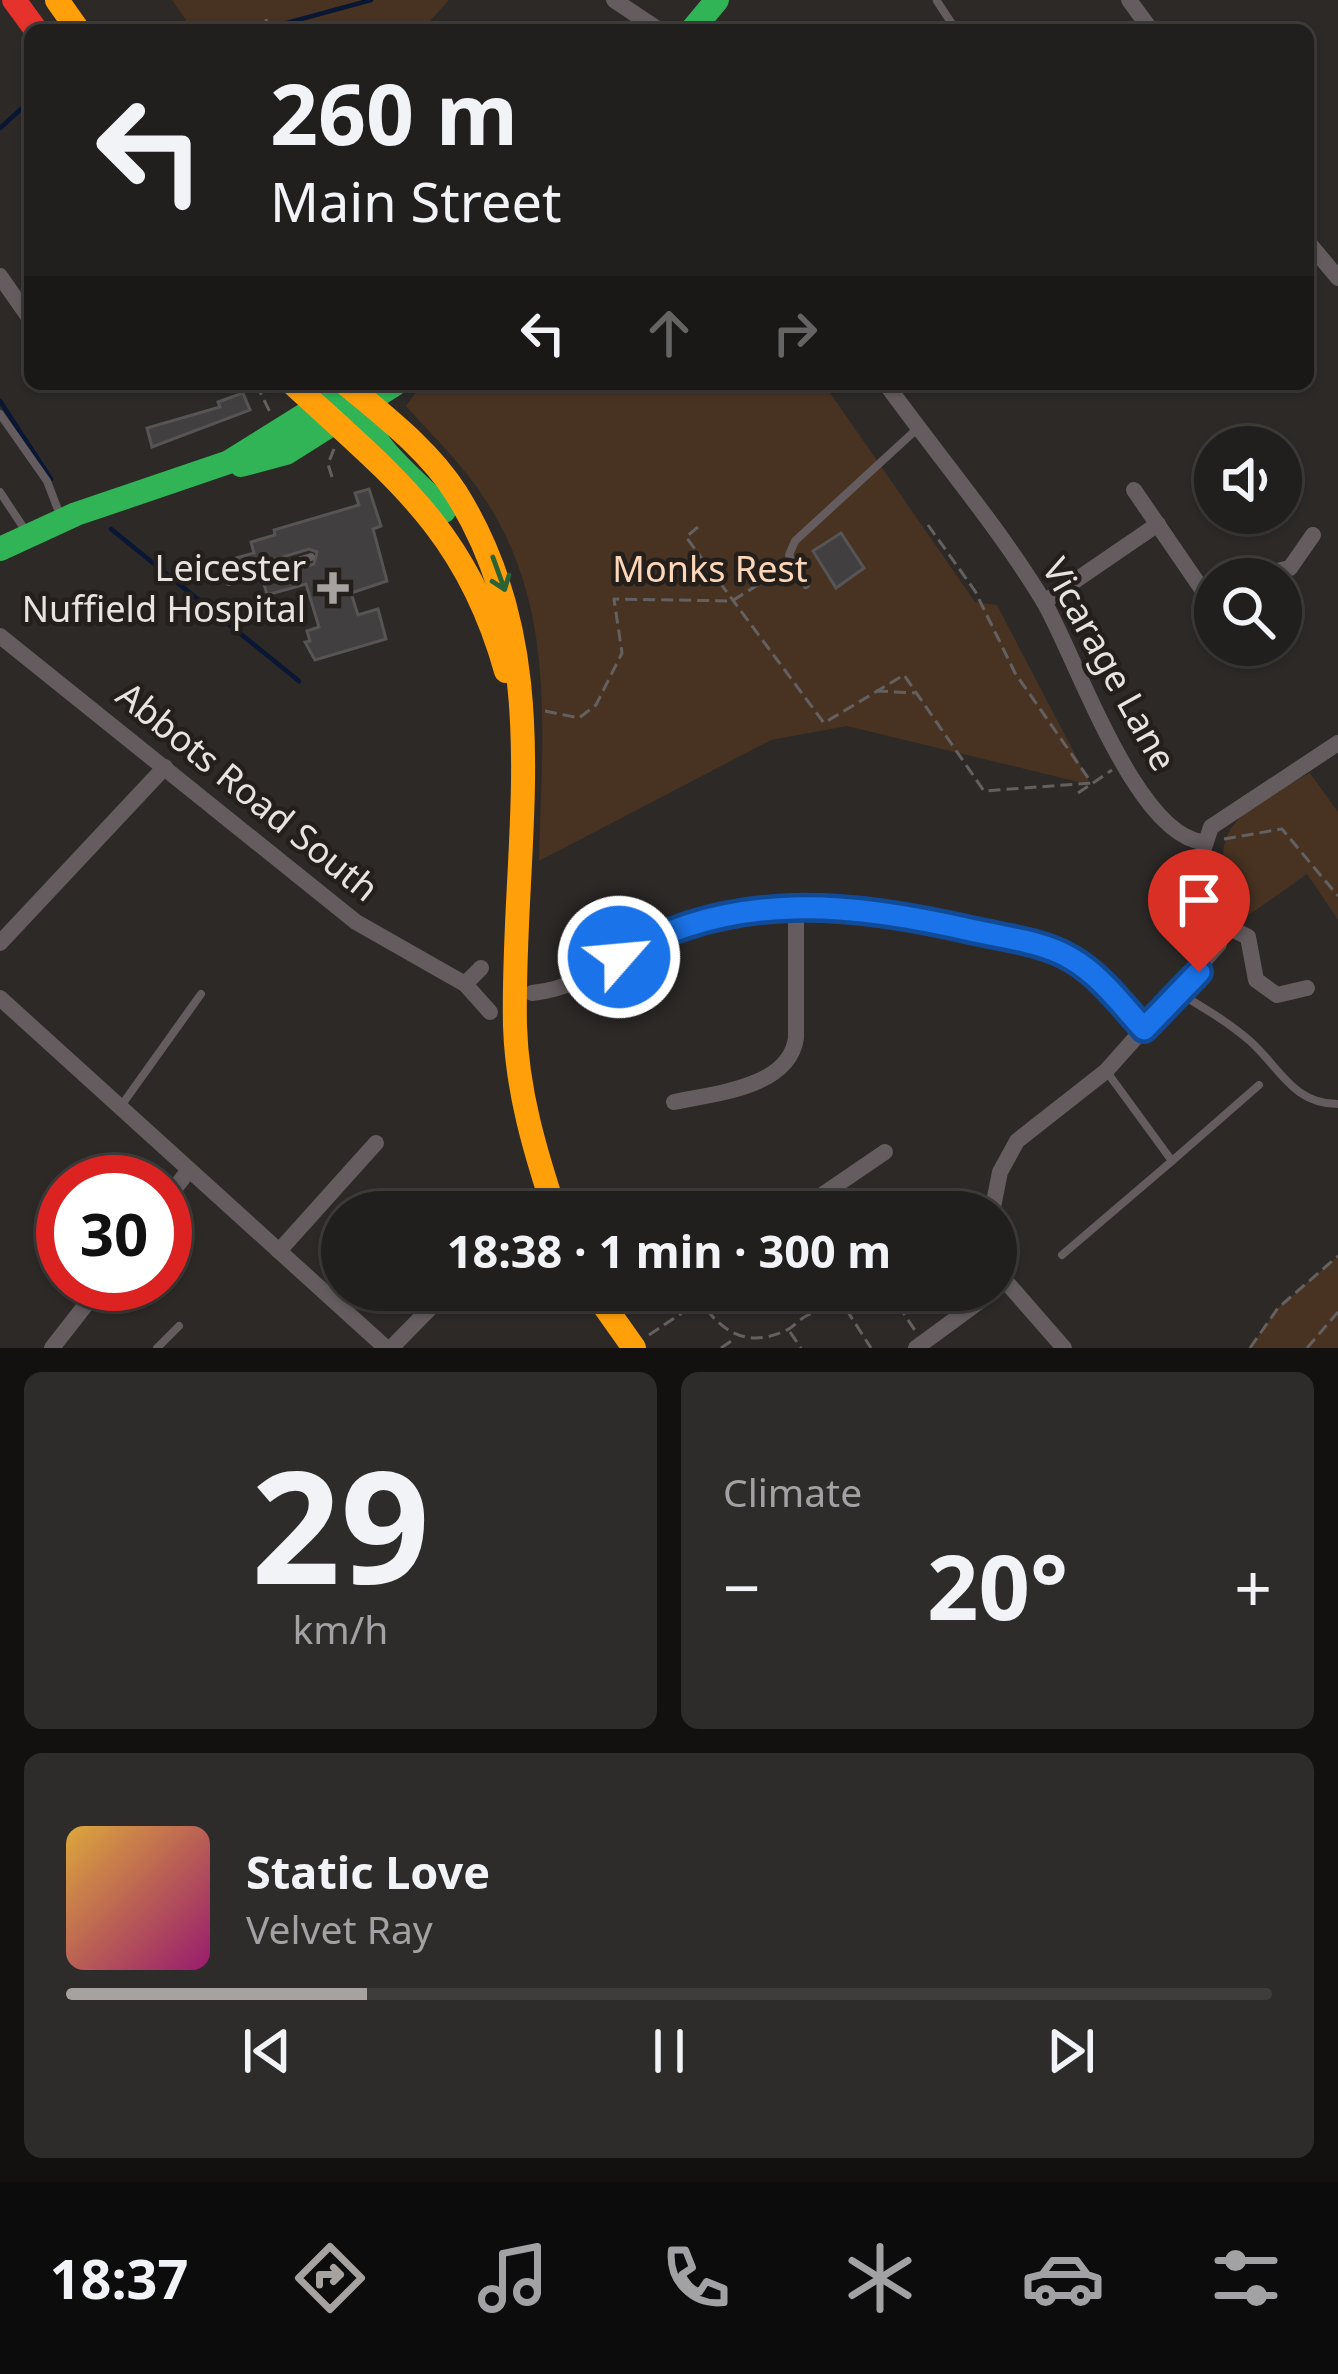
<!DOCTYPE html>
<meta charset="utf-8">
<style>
:root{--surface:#211f1d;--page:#2d2c2a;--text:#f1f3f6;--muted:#a2a2a4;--line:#3e3d3b;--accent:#a6a29f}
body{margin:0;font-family:"Noto Sans",sans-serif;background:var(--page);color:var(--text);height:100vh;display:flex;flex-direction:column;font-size:45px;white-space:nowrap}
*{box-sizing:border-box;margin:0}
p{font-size:39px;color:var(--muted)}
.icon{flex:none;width:66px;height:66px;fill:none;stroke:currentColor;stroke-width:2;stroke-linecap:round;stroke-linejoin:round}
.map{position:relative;height:1348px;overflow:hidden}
.sheet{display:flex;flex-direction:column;gap:24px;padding:24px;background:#121110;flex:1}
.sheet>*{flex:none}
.banner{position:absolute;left:24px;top:24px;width:1290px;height:366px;border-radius:18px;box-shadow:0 3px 9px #0004,0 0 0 3px var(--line);background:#211f1d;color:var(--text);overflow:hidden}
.tools{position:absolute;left:1194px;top:426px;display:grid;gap:24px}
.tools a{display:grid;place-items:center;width:108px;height:108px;border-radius:50%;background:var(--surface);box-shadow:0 3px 9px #0004,0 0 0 3px var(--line);font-size:60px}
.speed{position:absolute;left:36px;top:1155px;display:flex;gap:24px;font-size:60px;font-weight:700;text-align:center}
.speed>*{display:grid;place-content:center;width:156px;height:156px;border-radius:50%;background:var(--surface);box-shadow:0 3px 9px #0004,0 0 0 3px var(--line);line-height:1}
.speed .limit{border:18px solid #d22;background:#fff;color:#111}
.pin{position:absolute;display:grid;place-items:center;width:102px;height:102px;color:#fff;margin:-123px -51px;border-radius:50% 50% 50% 0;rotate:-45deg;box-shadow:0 0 12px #0007}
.pin .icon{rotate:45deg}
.me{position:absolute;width:132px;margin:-66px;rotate:63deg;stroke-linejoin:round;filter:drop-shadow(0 0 9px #0008)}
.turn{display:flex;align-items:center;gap:42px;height:252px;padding:0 48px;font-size:54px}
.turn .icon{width:156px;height:156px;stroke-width:2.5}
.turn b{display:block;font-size:84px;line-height:102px}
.lanes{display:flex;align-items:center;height:114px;padding:0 48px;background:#0003;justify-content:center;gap:60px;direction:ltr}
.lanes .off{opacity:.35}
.big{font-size:90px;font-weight:700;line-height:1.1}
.sheet .card{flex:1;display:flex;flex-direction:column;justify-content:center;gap:18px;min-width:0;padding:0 42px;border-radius:18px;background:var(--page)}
.sheet .dial{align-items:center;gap:0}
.dial b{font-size:156px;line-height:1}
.song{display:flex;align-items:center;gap:36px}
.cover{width:144px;height:144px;border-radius:18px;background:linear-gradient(135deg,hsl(40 70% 55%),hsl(320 70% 35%))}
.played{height:12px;border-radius:6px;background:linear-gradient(90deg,var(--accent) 25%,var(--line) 25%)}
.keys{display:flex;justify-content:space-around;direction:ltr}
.heat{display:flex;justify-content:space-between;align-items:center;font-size:66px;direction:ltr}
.sheet .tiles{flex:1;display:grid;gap:24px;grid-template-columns:1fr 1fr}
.card:last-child{grid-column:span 2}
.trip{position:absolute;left:321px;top:1191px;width:696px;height:120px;border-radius:60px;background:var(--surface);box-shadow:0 3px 9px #0004,0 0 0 3px var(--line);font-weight:700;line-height:120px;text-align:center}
.tab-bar{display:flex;height:192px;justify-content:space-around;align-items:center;background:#0d0c0c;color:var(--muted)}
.tab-bar .icon{width:84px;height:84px}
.tab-bar .selected{color:var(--accent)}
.tab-bar b{font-size:54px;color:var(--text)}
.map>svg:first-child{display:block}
.green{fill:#483322}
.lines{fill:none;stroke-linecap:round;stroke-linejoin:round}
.stream{stroke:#091634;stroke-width:4.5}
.building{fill:#413f3f;stroke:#565454;stroke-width:3}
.path{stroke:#656060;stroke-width:3;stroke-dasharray:12 6;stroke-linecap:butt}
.lane{stroke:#645c5e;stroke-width:8}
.street{stroke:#645c5e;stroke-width:16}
.fast{stroke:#30b455;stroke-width:24}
.slow{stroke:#ff9f0a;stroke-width:24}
.jam{stroke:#e5322d;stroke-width:24}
.oneway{stroke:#2a6235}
.route-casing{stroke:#114b97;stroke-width:30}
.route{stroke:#1a73e8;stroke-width:21}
.poi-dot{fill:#a6a29f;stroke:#251f1b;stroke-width:4.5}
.labels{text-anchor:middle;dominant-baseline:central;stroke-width:9;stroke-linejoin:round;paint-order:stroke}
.poi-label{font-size:36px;fill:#e7e3e0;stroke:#251f1b;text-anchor:end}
.park-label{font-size:36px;fill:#fcd6b8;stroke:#251f1b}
.street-label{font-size:36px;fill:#e7e3e0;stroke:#251f1b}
</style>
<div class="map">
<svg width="1338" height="1348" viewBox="0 0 1338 1348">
<rect width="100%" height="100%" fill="#2c2927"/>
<g class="green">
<polygon points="172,0 449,0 422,30 193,30"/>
<path d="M422,384H824L975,602L997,605L1091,785L847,726L771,740L539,861C542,726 559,597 473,482C453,455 428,431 406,406Z"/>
<path d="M1310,773L1338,812V920L1307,874L1249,915C1191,833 1240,812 1310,773Z"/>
<polygon points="1338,1256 1338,1348 1250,1348 1278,1308"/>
</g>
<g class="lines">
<g class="stream">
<polyline points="261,30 371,0"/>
<polyline points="0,128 30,101"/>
<polyline points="0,401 51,479"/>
<polyline points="111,529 299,681"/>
</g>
</g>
<g class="building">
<polygon points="243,393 250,410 152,447 147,428 220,407 218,402"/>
<polygon points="369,489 381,526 373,529 387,581 351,593 358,615 378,609 386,639 315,660 305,642 310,641 307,631 319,627 306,584 267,595 263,580 314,564 317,552 309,549 239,570 236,558 254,553 251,542 275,535 274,530 359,505 355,493"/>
<polygon points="841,533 864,568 836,588 813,551"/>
</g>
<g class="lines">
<g class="path">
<polyline points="266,19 268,30"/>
<polyline points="328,30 342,27"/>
<polyline points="256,384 271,414"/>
<polyline points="332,477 328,464 334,449"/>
<polyline points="928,525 975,591 1015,673 1091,782"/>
<polyline points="698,527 686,537 824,723 904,675 984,791 1092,783"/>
<polyline points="876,691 915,693"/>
<polyline points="545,711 579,718 596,705 622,653 614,599 732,601 785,568"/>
<polyline points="1078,793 1112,770"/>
<polyline points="1224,839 1282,829 1338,896"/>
<polyline points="693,1290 699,1299"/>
<polyline points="888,1290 916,1332"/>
<polyline points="846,1309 871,1348"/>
<polyline points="790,1332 801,1348"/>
<path d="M649,1335L700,1301C722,1332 746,1348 785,1331C794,1327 799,1319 808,1315C827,1307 843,1308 860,1298L872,1300L886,1290"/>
<polyline points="721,1348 734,1339"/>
<polyline points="1250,1348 1278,1308 1338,1256"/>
<polyline points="1307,1348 1338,1312"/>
</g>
<g class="lane">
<polyline points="937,1 956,30"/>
<polyline points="0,414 47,481 60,515"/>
<polyline points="0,492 27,533"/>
<polyline points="229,582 311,557"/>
<polyline points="806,585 789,555 795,541 918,428"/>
<path d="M1179,993C1204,1008 1228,1022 1250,1041C1280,1068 1293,1104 1338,1104"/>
<polyline points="121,1106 201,994"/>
<polyline points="1172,1161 1259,1085"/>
<polyline points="838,1186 855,1212"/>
<polyline points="1062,1255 1172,1161 1107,1072"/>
<polyline points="157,1348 179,1326"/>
</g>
<g class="street">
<polyline points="614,0 659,30"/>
<polyline points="1129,0 1151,30"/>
<polyline points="1308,242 1338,278"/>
<polyline points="0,276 30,319"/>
<path d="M886,384C938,456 998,526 1044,602C1076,657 1136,837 1204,842"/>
<polyline points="1134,490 1210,601 1215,598"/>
<polyline points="1243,579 1290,568 1313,535"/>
<polyline points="1044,602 1158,524"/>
<polyline points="0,636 356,922 465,984 490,1012"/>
<polyline points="1224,925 1248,937 1256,980 1277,995 1307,988"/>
<polyline points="0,943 165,767"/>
<polyline points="465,984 481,968"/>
<path d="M532,993C591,987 633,943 688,923C784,890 890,912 986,933C1015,940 1047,943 1073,959C1101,977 1122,1005 1145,1029"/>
<polyline points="0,998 386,1348"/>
<path d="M674,1102C715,1093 789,1088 796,1038V906"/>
<polyline points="165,1201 189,1170"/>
<polyline points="797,1212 885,1152"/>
<polyline points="992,1212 1000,1172 1017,1141 1106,1071 1219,944 1225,914 1203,851 1211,827 1338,743"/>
<polyline points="279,1251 376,1143"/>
<polyline points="996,1258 1000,1284"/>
<polyline points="1000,1284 1009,1285 1064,1348"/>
<polyline points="52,1348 102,1284"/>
<polyline points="391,1348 448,1290"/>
<polyline points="916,1348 995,1290"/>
</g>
<g class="fast">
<polyline points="692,30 717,0"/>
<path d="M361,387C358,443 411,473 444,511"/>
<polyline points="241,465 286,453 395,384"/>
<polyline points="0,549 76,514 229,462 354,384"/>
</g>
<g class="slow">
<polyline points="57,0 78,30"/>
<path d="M293,384C395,478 467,531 506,671"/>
<path d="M346,384C384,416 429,450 456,493C560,658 511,843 515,1026C517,1091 535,1151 555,1212"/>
<polyline points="593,1290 634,1348"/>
</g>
<polyline class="jam" points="14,0 36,30"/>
</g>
<defs><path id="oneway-shaft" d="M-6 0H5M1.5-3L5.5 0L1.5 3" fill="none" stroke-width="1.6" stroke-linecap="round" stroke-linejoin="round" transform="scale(3)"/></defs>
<use class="oneway" href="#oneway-shaft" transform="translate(499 574) rotate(70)"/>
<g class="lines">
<defs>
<path id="route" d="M619,957C732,889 852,903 975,931C1007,938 1044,942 1072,959C1101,976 1122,1005 1144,1029L1199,972"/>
</defs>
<use href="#route" class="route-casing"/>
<use href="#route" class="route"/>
</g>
<path class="poi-dot" d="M327 570h12v12h12v12h-12v12h-12v-12h-12v-12h12z"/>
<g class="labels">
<g class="poi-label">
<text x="306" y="567">Leicester<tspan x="306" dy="41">Nuffield Hospital</tspan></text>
</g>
<g class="park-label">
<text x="710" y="568">Monks Rest</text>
</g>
<g class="street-label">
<text transform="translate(1110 664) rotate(61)">Vicarage Lane</text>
<text transform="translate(248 791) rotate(39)">Abbots Road South</text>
</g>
</g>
</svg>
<div class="tools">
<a><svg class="icon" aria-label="sound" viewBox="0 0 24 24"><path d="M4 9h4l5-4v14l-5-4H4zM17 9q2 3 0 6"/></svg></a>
<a><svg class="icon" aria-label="search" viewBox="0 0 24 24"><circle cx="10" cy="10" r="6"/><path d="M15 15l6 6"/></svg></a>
</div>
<div class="speed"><div class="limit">30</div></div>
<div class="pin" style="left:1199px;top:972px;background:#d93025"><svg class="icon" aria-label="arrive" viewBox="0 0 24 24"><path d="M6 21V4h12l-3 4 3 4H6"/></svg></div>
<svg class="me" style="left:619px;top:957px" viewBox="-20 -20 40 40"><circle r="17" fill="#1a73e8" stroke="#fff" stroke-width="3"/><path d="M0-11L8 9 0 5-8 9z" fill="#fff"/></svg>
<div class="trip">18:38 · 1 min · 300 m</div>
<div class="banner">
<div class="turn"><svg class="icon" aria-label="left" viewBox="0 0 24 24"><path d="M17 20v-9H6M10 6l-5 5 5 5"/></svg><div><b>260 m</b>Main Street</div></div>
<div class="lanes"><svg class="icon" aria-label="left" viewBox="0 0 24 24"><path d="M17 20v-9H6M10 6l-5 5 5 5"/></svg><svg class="icon off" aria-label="ahead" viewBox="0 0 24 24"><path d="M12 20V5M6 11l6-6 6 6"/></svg><svg class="icon off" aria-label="right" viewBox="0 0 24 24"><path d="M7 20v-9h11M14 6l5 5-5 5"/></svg></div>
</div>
</div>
<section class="sheet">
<div class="tiles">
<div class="card dial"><b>29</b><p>km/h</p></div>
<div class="card"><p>Climate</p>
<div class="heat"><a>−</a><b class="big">20°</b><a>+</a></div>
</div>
<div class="card">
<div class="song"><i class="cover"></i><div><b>Static Love</b><p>Velvet Ray</p></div></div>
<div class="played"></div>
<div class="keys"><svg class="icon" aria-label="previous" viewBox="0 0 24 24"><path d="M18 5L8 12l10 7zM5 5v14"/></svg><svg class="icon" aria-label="pause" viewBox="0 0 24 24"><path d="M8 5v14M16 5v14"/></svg><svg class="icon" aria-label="next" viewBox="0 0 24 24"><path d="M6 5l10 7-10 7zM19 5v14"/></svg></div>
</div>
</div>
</section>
<nav class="tab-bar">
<b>18:37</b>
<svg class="icon selected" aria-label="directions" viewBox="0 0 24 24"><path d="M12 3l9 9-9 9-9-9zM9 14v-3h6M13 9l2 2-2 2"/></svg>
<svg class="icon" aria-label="music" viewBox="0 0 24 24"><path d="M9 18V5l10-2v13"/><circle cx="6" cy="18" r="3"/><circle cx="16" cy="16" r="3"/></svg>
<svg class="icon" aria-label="phone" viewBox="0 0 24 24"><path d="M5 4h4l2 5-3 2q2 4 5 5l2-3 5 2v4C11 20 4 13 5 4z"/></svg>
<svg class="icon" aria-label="climate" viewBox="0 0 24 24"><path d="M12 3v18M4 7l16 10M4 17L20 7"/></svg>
<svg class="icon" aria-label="car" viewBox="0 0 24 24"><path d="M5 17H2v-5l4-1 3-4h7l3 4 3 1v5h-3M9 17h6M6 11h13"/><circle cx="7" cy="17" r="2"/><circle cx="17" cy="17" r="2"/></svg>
<svg class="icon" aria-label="filters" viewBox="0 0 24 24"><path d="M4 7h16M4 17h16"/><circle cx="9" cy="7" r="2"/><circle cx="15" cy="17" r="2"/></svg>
</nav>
